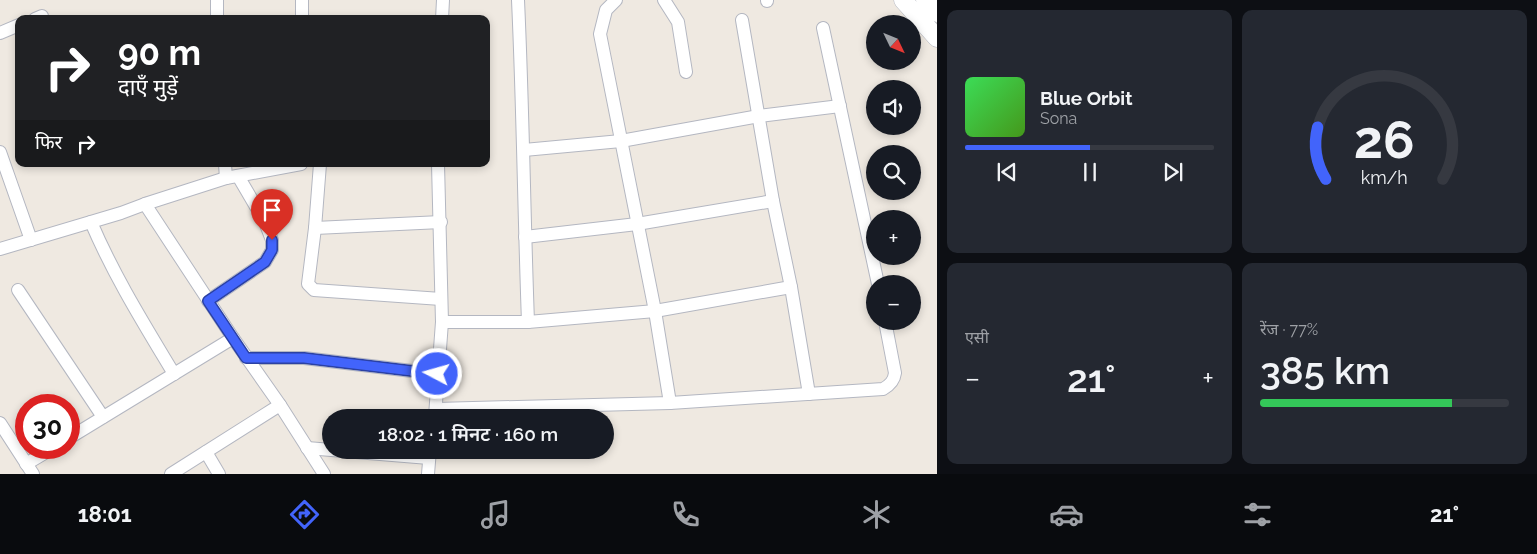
<!DOCTYPE html>
<html lang="hi">
<meta charset="utf-8">
<style>
:root{--surface:#171b24;--page:#242831;--text:#f1f3f6;--muted:#9ea1a6;--line:#363941;--accent:#4264fb}
body{margin:0;font-family:Raleway,"Noto Sans Devanagari",sans-serif;background:var(--page);color:var(--text);height:100vh;display:flex;flex-direction:column;font-size:19px;white-space:nowrap}
*{box-sizing:border-box;margin:0}
p{font-size:16px;color:var(--muted)}
.icon{flex:none;width:28px;height:28px;fill:none;stroke:currentColor;stroke-width:2;stroke-linecap:round;stroke-linejoin:round}
.map{position:relative;flex:1;overflow:hidden}
.details{display:flex;flex-direction:column;gap:10px;padding:10px;background:#0d0f14;width:600px}
.details>*{flex:none}
.hud{position:absolute;left:15px;top:15px;width:475px;height:152px;border-radius:10px;box-shadow:0 2px 8px #0003;background:#202124;color:#fff;overflow:hidden}
.needle{width:32px;rotate:133deg}
.fabs{position:absolute;left:866px;top:15px;display:grid;gap:10px}
.fabs a{display:grid;place-items:center;width:55px;height:55px;border-radius:50%;background:var(--surface);box-shadow:0 2px 8px #0003;font-size:25px}
.speed{position:absolute;left:15px;top:394px;display:flex;gap:10px;font-size:25px;font-weight:700;text-align:center}
.speed>*{display:grid;place-content:center;width:65px;height:65px;border-radius:50%;background:var(--surface);box-shadow:0 2px 8px #0003;line-height:1}
.speed .limit{border:8px solid #d22;background:#fff;color:#111}
.pin{position:absolute;display:grid;place-items:center;width:42px;height:42px;color:#fff;margin:-51px -21px;border-radius:50% 50% 50% 0;rotate:-45deg;box-shadow:0 0 5px #0007}
.pin .icon{rotate:45deg}
.me{position:absolute;width:55px;margin:-28px;rotate:276deg;stroke-linejoin:round;filter:drop-shadow(0 0 4px #0008)}
.turn{display:flex;align-items:center;gap:18px;height:105px;padding:0 20px;font-size:22px}
.turn .icon{width:65px;height:65px;stroke-width:2.5}
.turn b{display:block;font-size:35px;line-height:42px}
.then{display:flex;align-items:center;height:48px;padding:0 20px;background:#0003;gap:10px;font-size:19px}
.big{font-size:38px;font-weight:600;line-height:1.1}
.details .widget{flex:1;display:flex;flex-direction:column;justify-content:center;gap:8px;min-width:0;padding:0 18px;border-radius:10px;background:var(--page)}
.details .dial{align-items:center;gap:0}
.dial svg{height:130px;overflow:visible;fill:none;stroke:var(--line);stroke-width:7;stroke-linecap:round;text-anchor:middle}
.dial text{fill:var(--text);stroke:none}
.song{display:flex;align-items:center;gap:15px}
.cover{width:60px;height:60px;border-radius:8px;background:linear-gradient(135deg,hsl(130 70% 55%),hsl(100 70% 35%))}
.played{height:5px;border-radius:2px;background:linear-gradient(90deg,var(--accent) 50%,var(--line) 50%)}
.keys{display:flex;justify-content:space-around;direction:ltr}
.heat{display:flex;justify-content:space-between;align-items:center;font-size:28px;direction:ltr}
.charge{height:8px;border-radius:4px;background:linear-gradient(90deg,#34c759 77%,var(--line) 0)}
.details .tiles{flex:1;display:grid;gap:10px;grid-template-columns:repeat(2,1fr)}
.trip{position:absolute;left:322px;top:409px;width:292px;height:50px;border-radius:25px;background:var(--surface);box-shadow:0 2px 8px #0003;font-weight:600;line-height:50px;text-align:center}
.tab-bar{display:flex;height:80px;justify-content:space-around;align-items:center;background:#090b0e;color:var(--muted)}
.tab-bar .icon{width:35px;height:35px}
.tab-bar .active{color:var(--accent)}
.tab-bar b{font-size:22px;color:var(--text)}
main{display:flex;flex:1;min-height:0}
.map>svg:first-child{display:block}
.lines{fill:none;stroke-linecap:round;stroke-linejoin:round}
.street-casing{stroke:#b4b7c1;stroke-width:14}
.secondary-casing{stroke:#b4b7c1;stroke-width:19}
.street{stroke:#fff;stroke-width:12}
.secondary{stroke:#fff;stroke-width:18}
.route-casing{stroke:#2b41a3;stroke-width:12}
.route{stroke:#4264fb;stroke-width:9}
</style>
<main>
<div class="map">
<svg width="937" height="474" viewBox="0 0 937 474">
<rect width="100%" height="100%" fill="#efe9e1"/>
<g class="lines">
<defs>
<g id="street">
<polyline points="217,0 217,19"/>
<polyline points="302,0 302,19"/>
<path d="M518,0C523,107 524,215 528,322"/>
<polyline points="616,0 606,10 600,34 655,311 670,403"/>
<polyline points="664,0 678,22 686,72"/>
<polyline points="767,0 767,1"/>
<polyline points="35,19 42,16"/>
<polyline points="442,19 443,0"/>
<polyline points="742,20 773,201 791,287 809,394"/>
<polyline points="823,28 878,284"/>
<polyline points="0,33 19,25"/>
<polyline points="524,150 621,141 759,116 840,106"/>
<polyline points="0,152 31,240"/>
<polyline points="225,164 226,178"/>
<polyline points="320,164 315,228 308,284 314,290 441,299"/>
<polyline points="145,204 226,178 301,164"/>
<path d="M91,222C114,276 144,324 174,374"/>
<polyline points="315,228 441,222"/>
<polyline points="525,237 637,224 773,201"/>
<polyline points="0,249 121,213 145,204 233,338 280,405 324,474"/>
<polyline points="18,290 103,417"/>
<polyline points="208,301 265,262 272,250 272,240 265,222 238,176"/>
<polyline points="442,322 528,322 655,311 791,287"/>
<polyline points="246,358 304,358 437,374"/>
<path d="M436,409L670,403L883,389C890,385 894,381 895,373L885,321"/>
<polyline points="435,416 442,322 438,164"/>
<polyline points="0,423 33,474"/>
<polyline points="69,438 233,338"/>
<polyline points="307,448 429,458"/>
<polyline points="206,452 219,474"/>
<polyline points="26,464 53,448"/>
<polyline points="171,474 280,405"/>
<polyline points="428,474 430,450"/>
</g>
<g id="secondary">
<polyline points="903,0 937,38"/>
<polyline points="925,0 937,13"/>
</g>
</defs>
<use href="#street" class="street-casing"/>
<use href="#secondary" class="secondary-casing"/>
<use href="#street" class="street"/>
<use href="#secondary" class="secondary"/>
</g>
<g class="lines">
<defs>
<polyline id="route" points="272,240 272,250 265,262 208,301 246,358 304,358 437,374"/>
</defs>
<use href="#route" class="route-casing"/>
<use href="#route" class="route"/>
</g>
</svg>
<div class="fabs">
<a><svg class="needle" viewBox="-14 -14 28 28"><path d="M0-13l5 13h-10z" fill="#e53935"/><path d="M0 13l5-13h-10z" fill="#9ea1a6"/></svg></a>
<a><svg class="icon" aria-label="sound" viewBox="0 0 24 24"><path d="M4 9h4l5-4v14l-5-4H4zM17 9q2 3 0 6"/></svg></a>
<a><svg class="icon" aria-label="search" viewBox="0 0 24 24"><circle cx="10" cy="10" r="6"/><path d="M15 15l6 6"/></svg></a>
<a>+</a>
<a>−</a>
</div>
<div class="speed"><div class="limit">30</div></div>
<div class="pin" style="left:272px;top:240px;background:#d93025"><svg class="icon" aria-label="arrive" viewBox="0 0 24 24"><path d="M6 21V4h12l-3 4 3 4H6"/></svg></div>
<svg class="me" style="left:437px;top:374px" viewBox="-20 -20 40 40"><circle r="17" fill="#4264fb" stroke="#fff" stroke-width="3"/><path d="M0-11L8 9 0 5-8 9z" fill="#fff"/></svg>
<div class="trip">18:02 · 1 मिनट · 160 m</div>
<div class="hud">
<div class="turn"><svg class="icon" aria-label="right" viewBox="0 0 24 24"><path d="M7 20v-9h11M14 6l5 5-5 5"/></svg><div><b>90 m</b>दाएँ मुड़ें</div></div>
<div class="then">फिर<svg class="icon" aria-label="right" viewBox="0 0 24 24"><path d="M7 20v-9h11M14 6l5 5-5 5"/></svg></div>
</div>
</div>
<section class="details">
<div class="tiles">
<div class="widget">
<div class="song"><i class="cover"></i><div><b>Blue Orbit</b><p>Sona</p></div></div>
<div class="played"></div>
<div class="keys"><svg class="icon" aria-label="previous" viewBox="0 0 24 24"><path d="M18 5L8 12l10 7zM5 5v14"/></svg><svg class="icon" aria-label="pause" viewBox="0 0 24 24"><path d="M8 5v14M16 5v14"/></svg><svg class="icon" aria-label="next" viewBox="0 0 24 24"><path d="M6 5l10 7-10 7zM19 5v14"/></svg></div>
</div>
<div class="widget dial"><svg viewBox="0 0 100 80">
<path d="M14 69A42 42 0 1 1 86 69"/>
<path d="M14 69A42 42 0 0 1 9 37" stroke="#4264fb"/>
<text x="50" y="56" font-size="32" font-weight="700">26</text>
<text x="50" y="72" font-size="11">km/h</text>
</svg></div>
<div class="widget"><p>एसी</p>
<div class="heat"><a>−</a><b class="big">21°</b><a>+</a></div>
</div>
<div class="widget"><p>रेंज · 77%</p><b class="big">385 km</b><div class="charge"></div></div>
</div>
</section>
</main>
<nav class="tab-bar">
<b>18:01</b>
<svg class="icon active" aria-label="directions" viewBox="0 0 24 24"><path d="M12 3l9 9-9 9-9-9zM9 14v-3h6M13 9l2 2-2 2"/></svg>
<svg class="icon" aria-label="music" viewBox="0 0 24 24"><path d="M9 18V5l10-2v13"/><circle cx="6" cy="18" r="3"/><circle cx="16" cy="16" r="3"/></svg>
<svg class="icon" aria-label="phone" viewBox="0 0 24 24"><path d="M5 4h4l2 5-3 2q2 4 5 5l2-3 5 2v4C11 20 4 13 5 4z"/></svg>
<svg class="icon" aria-label="climate" viewBox="0 0 24 24"><path d="M12 3v18M4 7l16 10M4 17L20 7"/></svg>
<svg class="icon" aria-label="car" viewBox="0 0 24 24"><path d="M5 17H2v-5l4-1 3-4h7l3 4 3 1v5h-3M9 17h6M6 11h13"/><circle cx="7" cy="17" r="2"/><circle cx="17" cy="17" r="2"/></svg>
<svg class="icon" aria-label="filters" viewBox="0 0 24 24"><path d="M4 7h16M4 17h16"/><circle cx="9" cy="7" r="2"/><circle cx="15" cy="17" r="2"/></svg>
<b>21°</b>
</nav>
